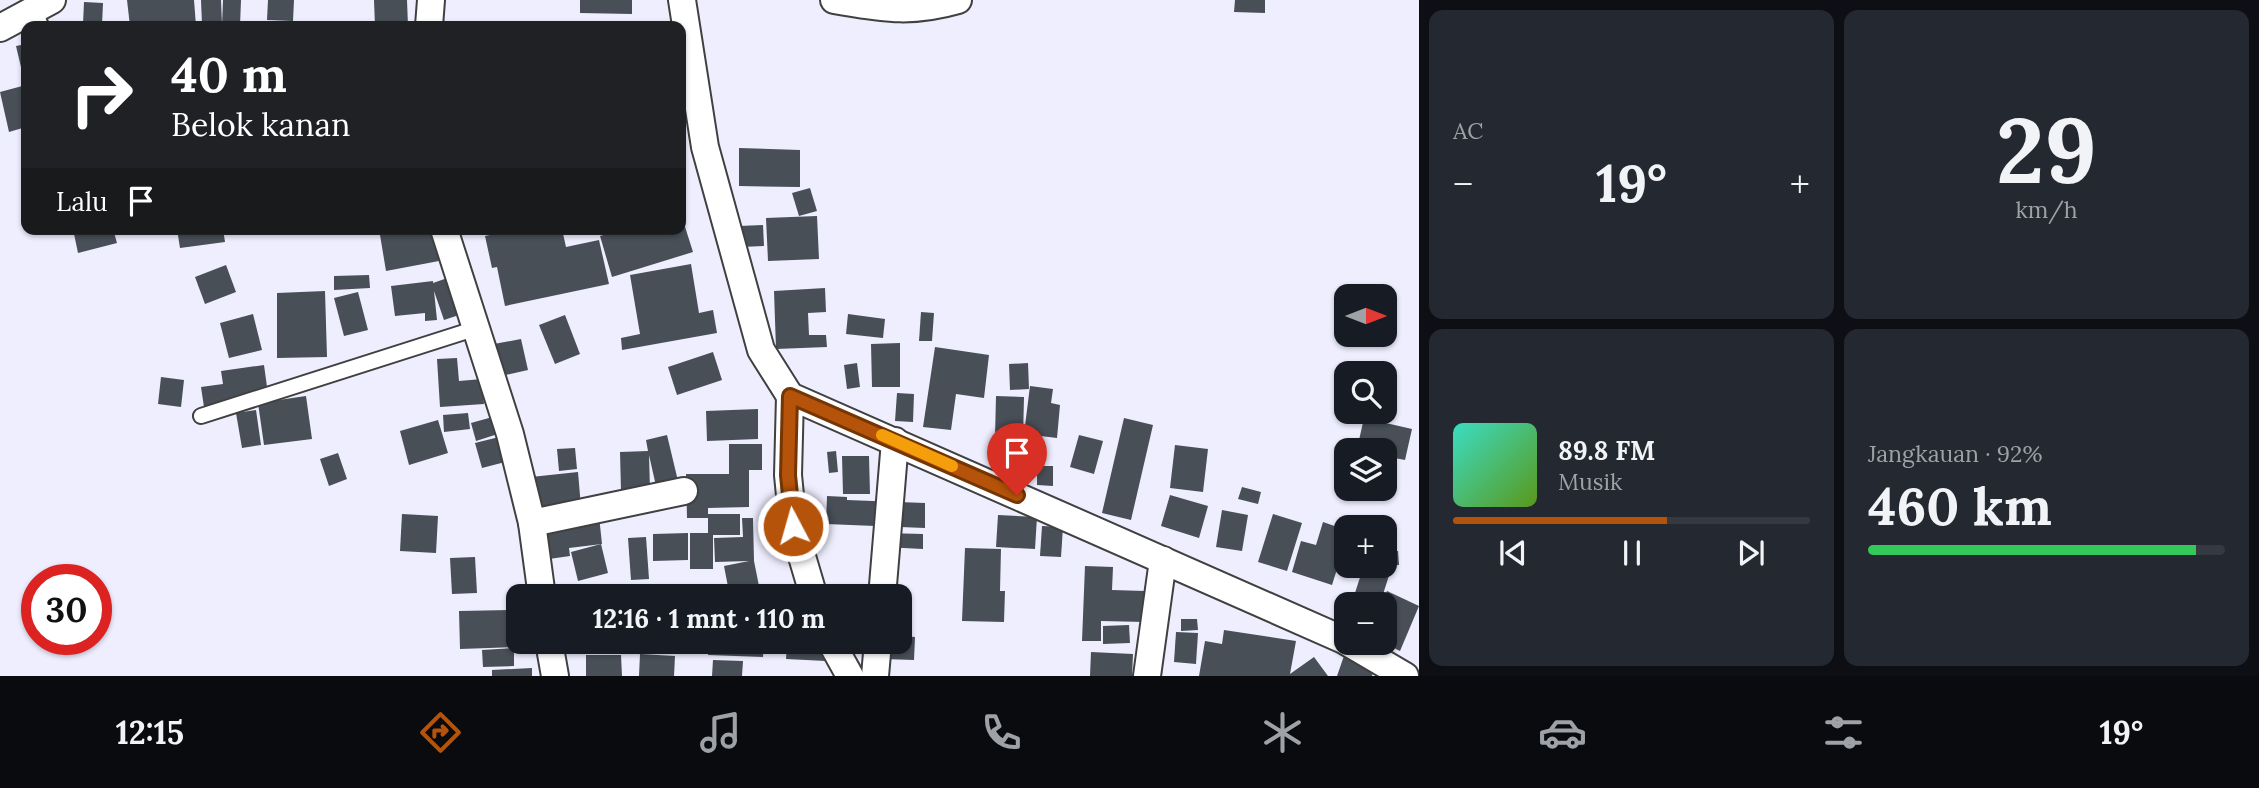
<!DOCTYPE html>
<html lang="id">
<meta charset="utf-8">
<style>
:root{--surface:#171b24;--page:#242831;--text:#f1f3f6;--muted:#9ea1a6;--line:#363941;--accent:#b45309}
body{margin:0;font-family:Lora,serif;background:var(--page);color:var(--text);height:100vh;display:flex;flex-direction:column;font-size:26px;white-space:nowrap}
*{box-sizing:border-box;margin:0}
p{font-size:23px;color:var(--muted)}
.icon{flex:none;width:38px;height:38px;fill:none;stroke:currentColor;stroke-width:2;stroke-linecap:round;stroke-linejoin:round}
.map{position:relative;flex:1;overflow:hidden}
.sheet{display:flex;flex-direction:column;gap:10px;padding:10px;background:#0d0f14;width:840px}
.sheet>*{flex:none}
.guide{position:absolute;left:21px;top:21px;width:665px;height:214px;border-radius:14px;box-shadow:0 2px 5px #0004;background:#202124;color:#fff;overflow:hidden}
.needle{width:46px;rotate:90deg}
.controls{position:absolute;left:1334px;top:284px;display:grid;gap:14px}
.controls a{display:grid;place-items:center;width:63px;height:63px;border-radius:14px;background:var(--surface);box-shadow:0 2px 5px #0004;font-size:35px}
.speed{position:absolute;left:21px;top:564px;display:flex;gap:14px;font-size:35px;font-weight:700;text-align:center}
.speed>*{display:grid;place-content:center;width:91px;height:91px;border-radius:50%;background:var(--surface);box-shadow:0 2px 5px #0004;line-height:1}
.speed .limit{border:10px solid #d22;background:#fff;color:#111}
.pin{position:absolute;display:grid;place-items:center;width:60px;height:60px;color:#fff;margin:-72px -30px;border-radius:50% 50% 50% 0;rotate:-45deg;box-shadow:0 0 7px #0007}
.pin .icon{rotate:45deg}
.me{position:absolute;width:77px;margin:-38px;rotate:354deg;stroke-linejoin:round;filter:drop-shadow(0 0 5px #0008)}
.turn{display:flex;align-items:center;gap:24px;height:147px;padding:0 35px;font-size:32px}
.turn .icon{width:91px;height:91px;stroke-width:2.5}
.turn b{display:block;font-size:49px;line-height:60px}
.then{display:flex;align-items:center;height:66px;padding:0 35px;background:#0003;gap:14px;font-size:26px}
.big{font-size:52px;font-weight:800;line-height:1.1}
.sheet .tile{flex:1;display:flex;flex-direction:column;justify-content:center;gap:10px;min-width:0;padding:0 24px;border-radius:14px;background:var(--page)}
.sheet .dial{align-items:center;gap:0}
.dial b{font-size:91px;line-height:1}
.song{display:flex;align-items:center;gap:21px}
.cover{width:84px;height:84px;border-radius:10px;background:linear-gradient(135deg,hsl(170 70% 55%),hsl(90 70% 35%))}
.played{height:7px;border-radius:4px;background:linear-gradient(90deg,var(--accent) 60%,var(--line) 60%)}
.keys{display:flex;justify-content:space-around;direction:ltr}
.heat{display:flex;justify-content:space-between;align-items:center;font-size:38px;direction:ltr}
.charge{height:10px;border-radius:5px;background:linear-gradient(90deg,#34c759 92%,var(--line) 0)}
.sheet .tiles{flex:1;display:grid;gap:10px;grid-template-columns:repeat(2,1fr)}
.trip{position:absolute;left:506px;top:584px;width:406px;height:70px;border-radius:14px;background:var(--surface);box-shadow:0 2px 5px #0004;font-weight:800;line-height:70px;text-align:center}
.tab-bar{display:flex;height:112px;justify-content:space-around;align-items:center;background:#090b0e;color:var(--muted)}
.tab-bar .icon{width:49px;height:49px}
.tab-bar .selected{color:var(--accent)}
.tab-bar b{font-size:32px;color:var(--text)}
main{display:flex;flex:1;min-height:0}
.map>svg:first-child{display:block}
.building{fill:#484f57}
.lines{fill:none;stroke-linecap:round;stroke-linejoin:round}
.service-casing{stroke:#404040;stroke-width:18}
.minor-casing{stroke:#404040;stroke-width:30}
.service{stroke:#fff;stroke-width:14}
.minor{stroke:#fff;stroke-width:26}
.route-casing{stroke:#753606;stroke-width:18}
.route{stroke:#b45309;stroke-width:12}
.slow{stroke:#f59e0b;stroke-width:12}
</style>
<main>
<div class="map">
<svg width="1419" height="676" viewBox="0 0 1419 676">
<rect width="100%" height="100%" fill="#eef"/>
<g class="building">
<polygon points="127,0 194,0 196,26 130,26"/>
<polygon points="201,0 221,0 222,24 202,25"/>
<polygon points="223,0 241,0 240,26 222,26"/>
<polygon points="268,0 294,0 293,21 267,20"/>
<polygon points="374,0 407,0 408,26 375,26"/>
<polygon points="580,0 632,0 632,14 580,13"/>
<polygon points="1235,0 1265,0 1265,13 1234,12"/>
<polygon points="84,2 103,3 102,25 83,24"/>
<polygon points="632,23 632,26 571,26 571,24"/>
<polygon points="26,44 26,84 25,84 16,46"/>
<polygon points="26,85 26,127 9,132 0,92"/>
<polygon points="739,148 800,150 800,187 739,186"/>
<polygon points="810,188 817,211 799,216 792,193"/>
<polygon points="681,214 693,252 612,277 600,236 623,229 681,229"/>
<polygon points="817,216 819,259 768,261 766,218"/>
<polygon points="763,225 764,246 740,247 739,226"/>
<polygon points="73,229 113,229 117,243 78,253"/>
<polygon points="177,229 223,229 225,242 180,248"/>
<polygon points="379,229 434,229 439,261 386,271"/>
<polygon points="518,229 562,229 566,247 599,240 609,284 505,306 497,267 492,268 485,236"/>
<polygon points="691,264 699,313 713,310 717,333 622,350 621,338 640,334 630,275"/>
<polygon points="226,265 236,292 205,304 195,277"/>
<polygon points="369,275 370,288 334,290 334,276"/>
<polygon points="456,275 468,312 444,320 434,291 437,320 425,321 425,313 395,316 391,286 433,281 433,283"/>
<polygon points="825,288 826,312 808,313 809,335 826,335 827,347 776,349 774,291"/>
<polygon points="325,291 327,357 277,358 277,293"/>
<polygon points="358,292 368,330 344,336 334,298"/>
<polygon points="921,312 934,313 932,341 919,341"/>
<polygon points="253,314 262,350 229,358 220,323"/>
<polygon points="848,314 885,319 883,338 846,334"/>
<polygon points="565,315 580,354 555,364 539,325"/>
<polygon points="521,339 528,370 501,376 494,344"/>
<polygon points="900,343 900,387 872,387 871,344"/>
<polygon points="935,347 989,355 984,398 956,394 951,430 923,427"/>
<polygon points="713,352 722,380 677,395 668,367"/>
<polygon points="457,358 459,381 482,379 484,404 440,407 437,359"/>
<polygon points="857,363 860,387 847,389 844,365"/>
<polygon points="1028,363 1029,389 1010,390 1009,364"/>
<polygon points="264,365 268,394 204,407 201,387 223,384 221,371"/>
<polygon points="161,377 184,380 181,407 158,404"/>
<polygon points="1030,386 1053,389 1051,403 1060,405 1057,438 1024,434"/>
<polygon points="897,393 914,394 913,422 895,421"/>
<polygon points="306,396 312,439 264,445 258,403"/>
<polygon points="996,396 1024,397 1023,438 995,437"/>
<polygon points="758,409 758,439 707,441 706,411"/>
<polygon points="256,410 261,445 242,448 236,413"/>
<polygon points="468,413 470,429 444,432 443,415"/>
<polygon points="496,416 501,433 476,441 471,423"/>
<polygon points="1124,418 1153,425 1131,520 1102,513"/>
<polygon points="1364,418 1412,429 1405,460 1384,456 1384,450 1357,449"/>
<polygon points="438,420 448,453 409,465 400,431"/>
<polygon points="667,435 678,481 656,486 649,455 650,490 621,491 620,452 648,451 646,440"/>
<polygon points="1079,435 1103,441 1094,474 1070,467"/>
<polygon points="503,436 509,461 482,468 475,443"/>
<polygon points="1000,443 1022,443 1023,471 1000,472"/>
<polygon points="729,444 762,444 762,470 749,470 749,507 708,508 708,514 740,514 740,535 713,535 713,569 690,569 690,533 708,533 708,518 687,518 686,474 729,474"/>
<polygon points="1175,445 1208,449 1203,492 1170,488"/>
<polygon points="575,448 577,469 559,471 557,449"/>
<polygon points="836,451 838,472 829,473 827,452"/>
<polygon points="338,453 347,479 329,486 320,459"/>
<polygon points="842,456 869,456 870,494 843,494"/>
<polygon points="1037,466 1053,466 1053,486 1037,485"/>
<polygon points="578,472 581,507 535,513 531,477"/>
<polygon points="1242,487 1261,492 1258,504 1238,499"/>
<polygon points="1170,495 1208,506 1199,538 1161,526"/>
<polygon points="827,496 847,497 847,500 925,503 925,528 826,524"/>
<polygon points="1222,510 1248,515 1242,551 1216,547"/>
<polygon points="402,514 438,516 436,553 400,551"/>
<polygon points="1273,514 1302,523 1287,571 1258,562"/>
<polygon points="998,515 1037,517 1035,549 996,547"/>
<polygon points="599,516 602,544 569,548 570,556 542,560 538,523"/>
<polygon points="742,518 753,518 754,561 759,586 729,592 724,566 749,561 715,562 714,538 743,537"/>
<polygon points="1323,522 1346,530 1346,541 1332,585 1292,572 1301,541 1316,545"/>
<polygon points="1042,526 1063,527 1061,557 1040,556"/>
<polygon points="688,533 688,560 653,561 653,534"/>
<polygon points="885,533 923,534 923,549 884,547"/>
<polygon points="646,537 649,579 631,580 628,538"/>
<polygon points="601,544 608,573 578,581 571,552"/>
<polygon points="965,548 1001,549 1000,591 1005,591 1004,622 962,621"/>
<polygon points="1384,551 1398,551 1399,565 1384,566"/>
<polygon points="475,557 477,593 452,594 450,558"/>
<polygon points="1364,565 1378,565 1391,569 1380,604 1354,596"/>
<polygon points="1085,566 1113,567 1112,590 1145,591 1145,622 1101,621 1101,641 1082,641"/>
<polygon points="633,584 674,585 674,597 633,597"/>
<polygon points="1387,591 1419,606 1400,651 1384,643 1384,604 1381,604"/>
<polygon points="703,593 760,594 760,597 703,597"/>
<polygon points="517,610 517,647 460,649 459,611"/>
<polygon points="1181,619 1197,619 1198,630 1181,631"/>
<polygon points="1129,625 1130,643 1103,644 1103,626"/>
<polygon points="1224,630 1296,641 1290,674 1314,657 1328,676 1199,676 1205,641 1222,644"/>
<polygon points="1176,632 1198,633 1196,664 1174,662"/>
<polygon points="900,636 915,637 914,660 884,659 885,642 900,642"/>
<polygon points="708,642 764,642 763,657 708,655"/>
<polygon points="787,642 827,642 826,661 786,659"/>
<polygon points="514,648 514,666 483,667 482,650"/>
<polygon points="1091,652 1133,654 1132,676 1090,676"/>
<polygon points="1345,653 1376,664 1372,676 1337,676"/>
<polygon points="640,654 675,656 674,676 639,676"/>
<polygon points="586,655 621,655 622,676 586,676"/>
<polygon points="713,660 743,661 742,676 712,676"/>
<polygon points="532,668 532,676 492,676 492,670"/>
</g>
<g class="lines">
<defs>
<g id="service">
<polyline points="35,10 41,26"/>
<polyline points="201,416 477,328"/>
</g>
<g id="minor">
<polyline points="682,0 705,147 761,350 790,396 1346,641"/>
<path d="M834,0C883,8 909,14 958,0"/>
<polyline points="429,26 431,0"/>
<polyline points="0,28 52,0"/>
<polyline points="444,229 510,434 532,523 542,597"/>
<polyline points="790,396 788,475 793,526 814,597"/>
<polyline points="532,523 684,491"/>
<polyline points="882,597 895,441"/>
<polyline points="549,642 555,676"/>
<polyline points="831,642 850,676"/>
<polyline points="1347,642 1405,676"/>
<polyline points="875,676 878,642"/>
<polyline points="1147,676 1163,560"/>
</g>
</defs>
<use href="#service" class="service-casing"/>
<use href="#minor" class="minor-casing"/>
<use href="#service" class="service"/>
<use href="#minor" class="minor"/>
</g>
<g class="lines">
<defs>
<polyline id="route" points="793,526 788,475 790,396 1017,495"/>
</defs>
<use href="#route" class="route-casing"/>
<use href="#route" class="route"/>
<polyline class="slow" points="882,435 952,466"/>
</g>
</svg>
<div class="controls">
<a><svg class="needle" viewBox="-14 -14 28 28"><path d="M0-13l5 13h-10z" fill="#e53935"/><path d="M0 13l5-13h-10z" fill="#9ea1a6"/></svg></a>
<a><svg class="icon" aria-label="search" viewBox="0 0 24 24"><circle cx="10" cy="10" r="6"/><path d="M15 15l6 6"/></svg></a>
<a><svg class="icon" aria-label="layers" viewBox="0 0 24 24"><path d="M12 4l9 5-9 5-9-5zM3 14l9 5 9-5"/></svg></a>
<a>+</a>
<a>−</a>
</div>
<div class="speed"><div class="limit">30</div></div>
<div class="pin" style="left:1017px;top:495px;background:#d93025"><svg class="icon" aria-label="arrive" viewBox="0 0 24 24"><path d="M6 21V4h12l-3 4 3 4H6"/></svg></div>
<svg class="me" style="left:793px;top:526px" viewBox="-20 -20 40 40"><circle r="17" fill="#b45309" stroke="#fff" stroke-width="3"/><path d="M0-11L8 9 0 5-8 9z" fill="#fff"/></svg>
<div class="trip">12:16 · 1 mnt · 110 m</div>
<div class="guide">
<div class="turn"><svg class="icon" aria-label="right" viewBox="0 0 24 24"><path d="M7 20v-9h11M14 6l5 5-5 5"/></svg><div><b>40 m</b>Belok kanan</div></div>
<div class="then">Lalu<svg class="icon" aria-label="arrive" viewBox="0 0 24 24"><path d="M6 21V4h12l-3 4 3 4H6"/></svg></div>
</div>
</div>
<section class="sheet">
<div class="tiles">
<div class="tile"><p>AC</p>
<div class="heat"><a>−</a><b class="big">19°</b><a>+</a></div>
</div>
<div class="tile dial"><b>29</b><p>km/h</p></div>
<div class="tile">
<div class="song"><i class="cover"></i><div><b>89.8 FM</b><p>Musik</p></div></div>
<div class="played"></div>
<div class="keys"><svg class="icon" aria-label="previous" viewBox="0 0 24 24"><path d="M18 5L8 12l10 7zM5 5v14"/></svg><svg class="icon" aria-label="pause" viewBox="0 0 24 24"><path d="M8 5v14M16 5v14"/></svg><svg class="icon" aria-label="next" viewBox="0 0 24 24"><path d="M6 5l10 7-10 7zM19 5v14"/></svg></div>
</div>
<div class="tile"><p>Jangkauan · 92%</p><b class="big">460 km</b><div class="charge"></div></div>
</div>
</section>
</main>
<nav class="tab-bar">
<b>12:15</b>
<svg class="icon selected" aria-label="directions" viewBox="0 0 24 24"><path d="M12 3l9 9-9 9-9-9zM9 14v-3h6M13 9l2 2-2 2"/></svg>
<svg class="icon" aria-label="music" viewBox="0 0 24 24"><path d="M9 18V5l10-2v13"/><circle cx="6" cy="18" r="3"/><circle cx="16" cy="16" r="3"/></svg>
<svg class="icon" aria-label="phone" viewBox="0 0 24 24"><path d="M5 4h4l2 5-3 2q2 4 5 5l2-3 5 2v4C11 20 4 13 5 4z"/></svg>
<svg class="icon" aria-label="climate" viewBox="0 0 24 24"><path d="M12 3v18M4 7l16 10M4 17L20 7"/></svg>
<svg class="icon" aria-label="car" viewBox="0 0 24 24"><path d="M5 17H2v-5l4-1 3-4h7l3 4 3 1v5h-3M9 17h6M6 11h13"/><circle cx="7" cy="17" r="2"/><circle cx="17" cy="17" r="2"/></svg>
<svg class="icon" aria-label="filters" viewBox="0 0 24 24"><path d="M4 7h16M4 17h16"/><circle cx="9" cy="7" r="2"/><circle cx="15" cy="17" r="2"/></svg>
<b>19°</b>
</nav>
